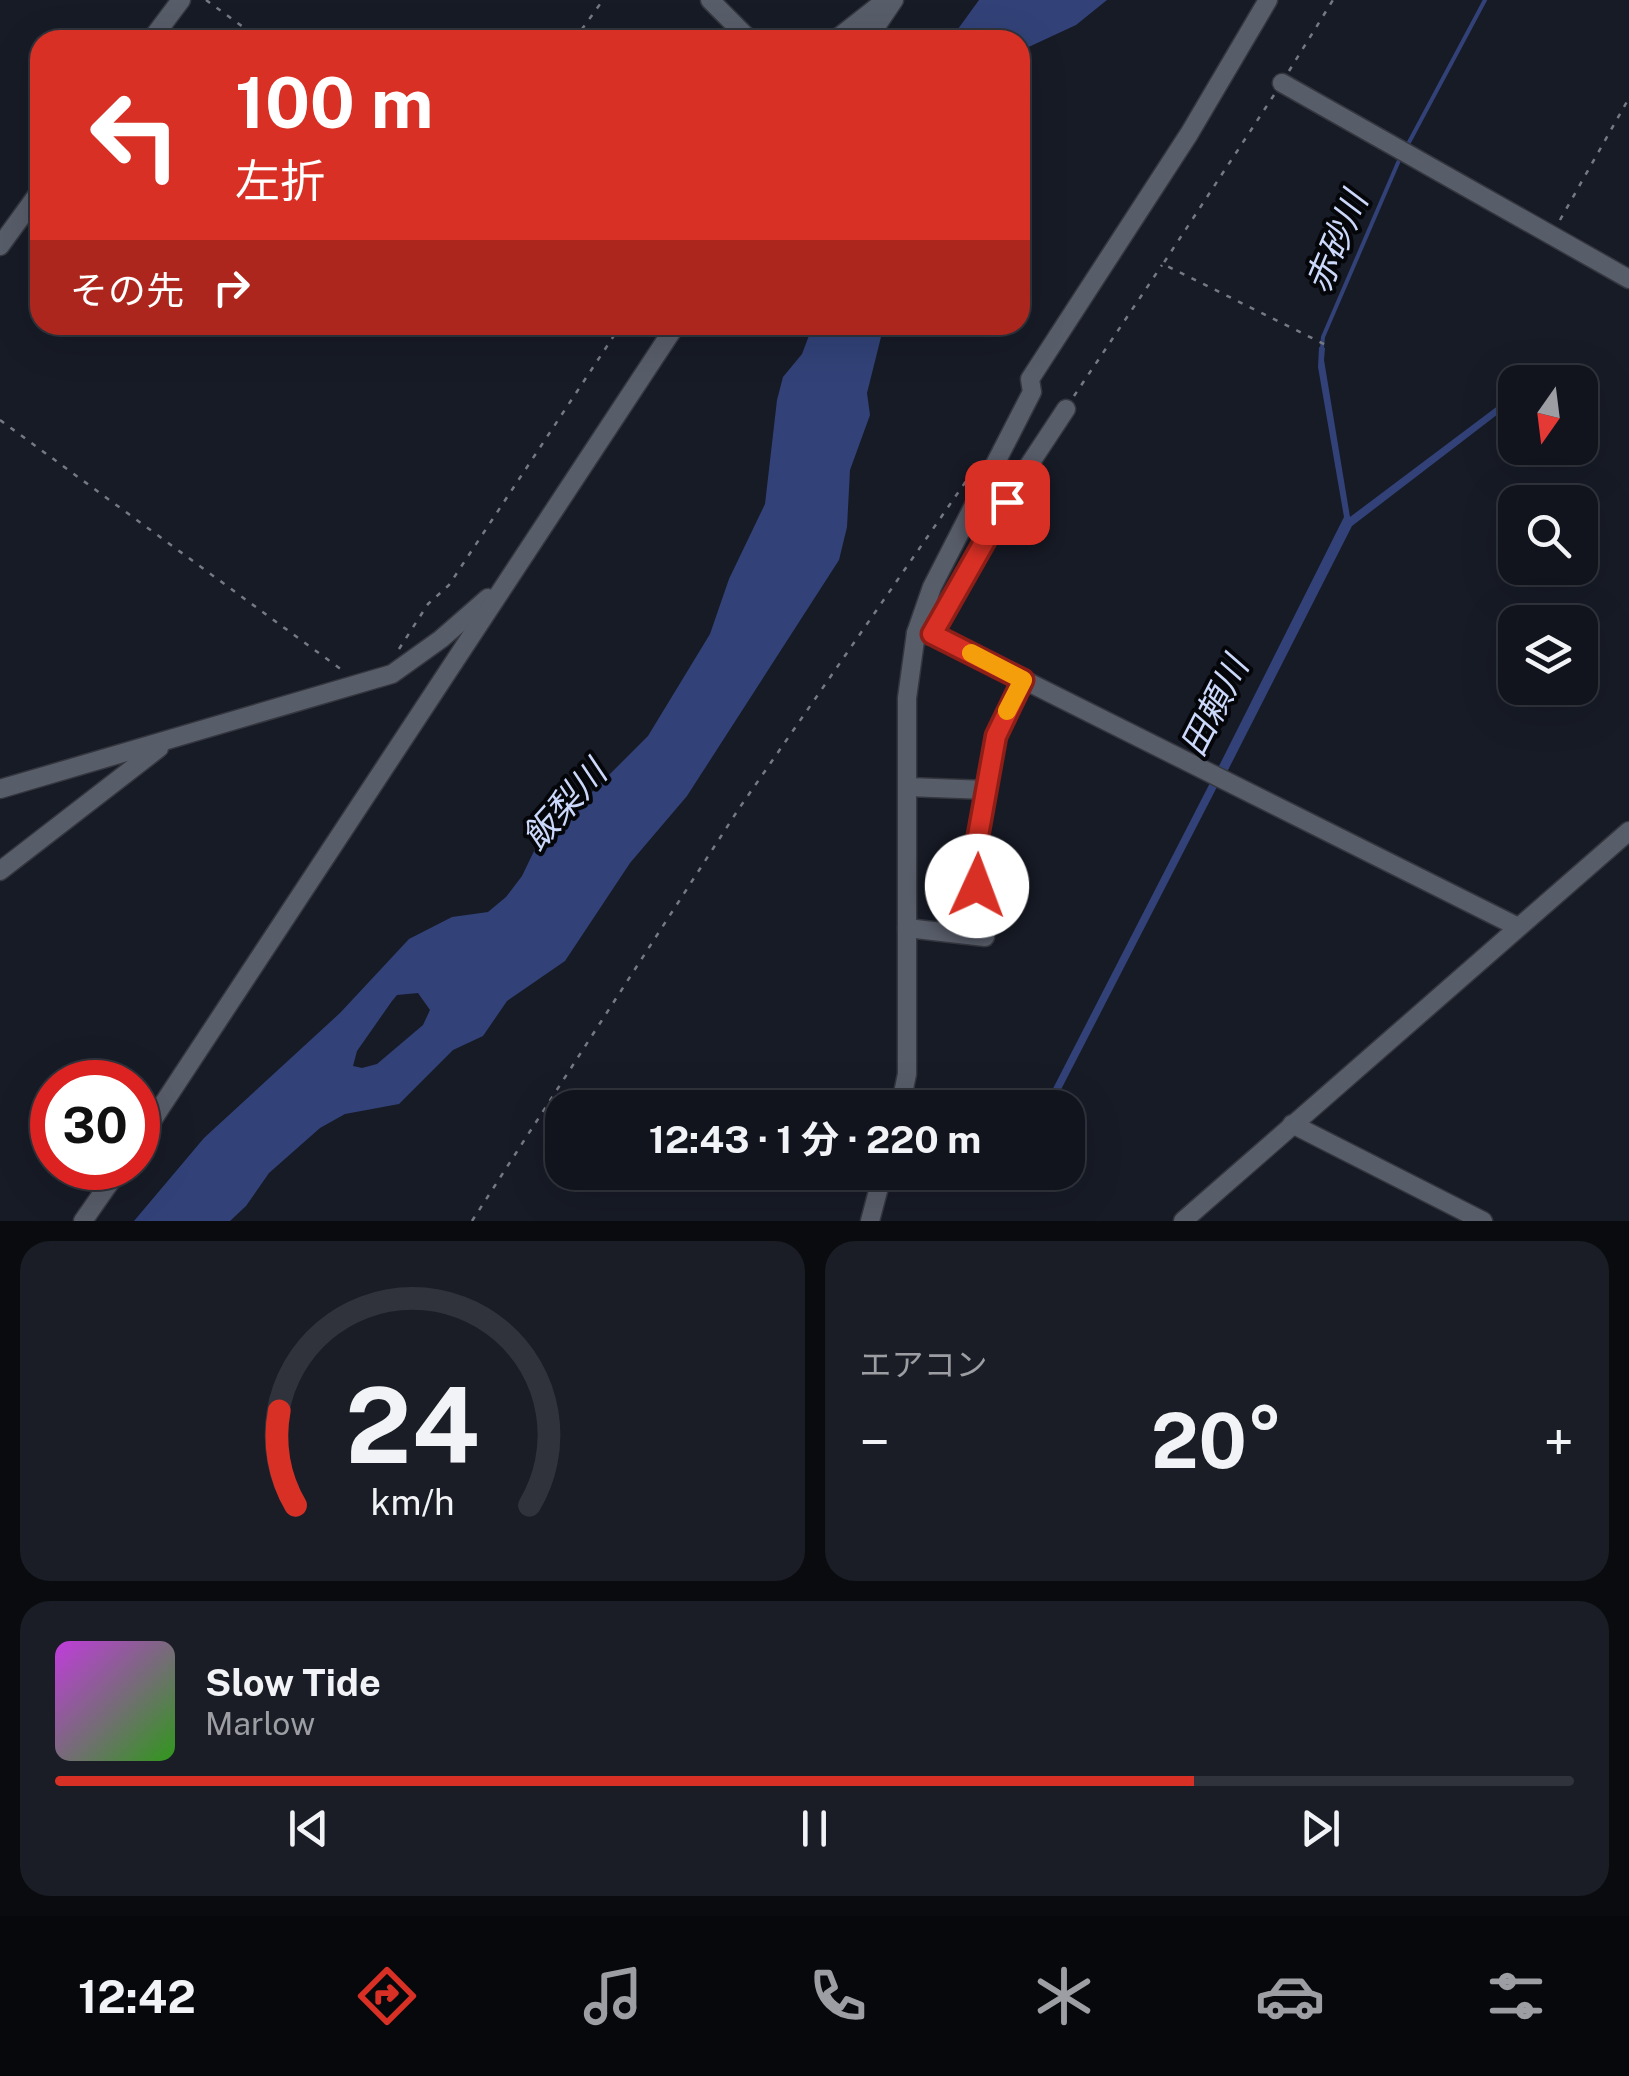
<!DOCTYPE html>
<html lang="ja">
<meta charset="utf-8">
<style>
:root{--surface:#11141c;--page:#1a1d25;--text:#f1f3f6;--muted:#9c9ea3;--line:#30333b;--accent:#d93025}
body{margin:0;font-family:"Public Sans","Noto Sans JP",sans-serif;background:var(--page);color:var(--text);height:100vh;display:flex;flex-direction:column;font-size:38px;white-space:nowrap}
*{box-sizing:border-box;margin:0}
p{font-size:32px;color:var(--muted)}
.icon{flex:none;width:55px;height:55px;fill:none;stroke:currentColor;stroke-width:2;stroke-linecap:round;stroke-linejoin:round}
.map{position:relative;height:1221px;overflow:hidden}
.panel{display:flex;flex-direction:column;gap:20px;padding:20px;background:#090b0f;flex:1}
.panel>*{flex:none}
.banner{position:absolute;left:30px;top:30px;width:1000px;height:305px;border-radius:30px;box-shadow:0 10px 40px #0002,0 0 0 2px var(--line);background:#d93025;color:#fff;overflow:hidden}
.needle{width:65px;rotate:194deg}
.controls{position:absolute;left:1498px;top:365px;display:grid;gap:20px}
.controls a{display:grid;place-items:center;width:100px;height:100px;border-radius:20px;background:var(--surface);box-shadow:0 10px 40px #0002,0 0 0 2px var(--line);font-size:50px}
.speed{position:absolute;left:30px;top:1060px;display:flex;gap:20px;font-size:50px;font-weight:700;text-align:center}
.speed>*{display:grid;place-content:center;width:130px;height:130px;border-radius:50%;background:var(--surface);box-shadow:0 10px 40px #0002,0 0 0 2px var(--line);line-height:1}
.speed .limit{border:15px solid #d22;background:#fff;color:#111}
.pin{position:absolute;display:grid;place-items:center;width:85px;height:85px;color:#fff;margin:-42px;border-radius:20px;box-shadow:0 5px 15px #0006}
.me{position:absolute;width:110px;margin:-55px;rotate:2deg;stroke-linejoin:round;filter:drop-shadow(0 0 8px #0008)}
.turn{display:flex;align-items:center;gap:35px;height:210px;padding:0 40px;font-size:45px}
.turn .icon{width:130px;height:130px;stroke-width:2.5}
.turn b{display:block;font-size:70px;line-height:85px}
.then{display:flex;align-items:center;height:95px;padding:0 40px;background:#0003;gap:20px;font-size:38px}
.big{font-size:75px;font-weight:700;line-height:1.1}
.panel .card{flex:1;display:flex;flex-direction:column;justify-content:center;gap:15px;min-width:0;padding:0 35px;border-radius:30px;background:var(--page)}
.panel .dial{align-items:center;gap:0}
.dial svg{height:260px;overflow:visible;fill:none;stroke:var(--line);stroke-width:7;stroke-linecap:round;text-anchor:middle}
.dial text{fill:var(--text);stroke:none}
.song{display:flex;align-items:center;gap:30px}
.cover{width:120px;height:120px;border-radius:15px;background:linear-gradient(135deg,hsl(290 70% 55%),hsl(110 70% 35%))}
.played{height:10px;border-radius:5px;background:linear-gradient(90deg,var(--accent) 75%,var(--line) 75%)}
.keys{display:flex;justify-content:space-around;direction:ltr}
.heat{display:flex;justify-content:space-between;align-items:center;font-size:55px;direction:ltr}
.panel .tiles{flex:1;display:grid;gap:20px;grid-template-columns:1fr 1fr}
.card:last-child{grid-column:span 2}
.trip{position:absolute;left:545px;top:1090px;width:540px;height:100px;border-radius:30px;background:var(--surface);box-shadow:0 10px 40px #0002,0 0 0 2px var(--line);font-weight:700;line-height:100px;text-align:center}
.menu{display:flex;height:160px;justify-content:space-around;align-items:center;background:#07080b;color:var(--muted)}
.menu .icon{width:70px;height:70px}
.menu .current{color:var(--accent)}
.menu b{font-size:45px;color:var(--text)}
.map>svg:first-child{display:block}
.water{fill:#324278;fill-rule:evenodd}
.lines{fill:none;stroke-linecap:round;stroke-linejoin:round}
.stream{stroke:#324278;stroke-width:4}
.minor-casing{stroke:#35373f;stroke-width:21}
.path{stroke:#767982;stroke-width:2.5;stroke-dasharray:5 8;stroke-linecap:butt}
.minor{stroke:#585d6a;stroke-width:18}
.route-casing{stroke:#8d1f18;stroke-width:25}
.route{stroke:#d93025;stroke-width:18}
.slow{stroke:#f59e0b;stroke-width:18}
.labels{text-anchor:middle;dominant-baseline:central;stroke-width:8;stroke-linejoin:round;paint-order:stroke}
.water-label{font-size:35px;font-style:italic;fill:#cbd8fa;stroke:#05060a}
</style>
<div class="map">
<svg width="1629" height="1221" viewBox="0 0 1629 1221">
<rect width="100%" height="100%" fill="#171b26"/>
<g class="water">
<polygon points="979,0 1107,0 1076,25 1020,51 1020,40 950,40"/>
<path d="M813,325H884L867,393L870,415L850,470L847,527L839,560L687,796L630,863L565,961L507,1001L483,1036L453,1050L399,1104L345,1114L320,1128L269,1173L246,1206L230,1221H134L204,1138L340,1013L409,939L452,917L488,912L506,897L522,876L535,849L648,736L710,634L729,579L765,504L777,400L783,377L802,354ZM418,993L430,1010L423,1025L377,1064L362,1068L353,1066L357,1051L392,1001L397,995Z"/>
<polygon points="1319,347 1325,348 1324,360 1350,517 1515,393 1515,401 1352,526 1224,778 1215,774 1344,517 1318,367"/>
<polygon points="1212,779 1219,783 1052,1107 1043,1108"/>
</g>
<g class="lines">
<g class="stream">
<polyline points="1407,146 1485,0"/>
<polyline points="1322,348 1323,337 1400,158"/>
</g>
<defs>
<g id="minor">
<polyline points="710,0 750,40"/>
<polyline points="151,40 181,0"/>
<polyline points="835,40 886,0"/>
<polyline points="867,40 894,0"/>
<polyline points="1282,83 1629,279"/>
<polyline points="0,246 40,191"/>
<polyline points="916,633 938,637 1518,927"/>
<polyline points="932,634 1027,468 1066,409"/>
<polyline points="908,787 987,790"/>
<polyline points="0,789 392,674 441,639 488,598"/>
<polyline points="0,871 159,748"/>
<polyline points="907,928 985,937"/>
<polyline points="977,935 974,857 996,736 1023,679"/>
<polyline points="900,1108 907,1074 907,698 916,633 932,587 1032,392 1030,379 1189,134 1268,0"/>
<polyline points="1292,1124 1483,1221"/>
<polyline points="138,1142 676,325"/>
<polyline points="83,1221 120,1168"/>
<polyline points="870,1221 883,1172"/>
<polyline points="1183,1221 1629,831"/>
</g>
</defs>
<use href="#minor" class="minor-casing"/>
<g class="path">
<polyline points="206,0 261,40"/>
<polyline points="574,40 603,0"/>
<polyline points="1289,71 1333,0"/>
<polyline points="1274,95 1163,264 1326,345"/>
<polyline points="1560,220 1629,98"/>
<polyline points="1074,396 1162,265"/>
<polyline points="0,420 342,670"/>
<polyline points="399,649 428,604 449,585 621,325"/>
<polyline points="472,1221 738,810 971,474"/>
</g>
<use href="#minor" class="minor"/>
</g>
<g class="lines">
<defs>
<polyline id="route" points="977,886 974,858 996,736 1023,680 932,634 1007,502"/>
</defs>
<use href="#route" class="route-casing"/>
<use href="#route" class="route"/>
<polyline class="slow" points="971,653 1023,680 1007,711"/>
</g>
<g class="labels">
<g class="water-label">
<text transform="translate(1336 242) rotate(-67)">赤砂川</text>
<text transform="translate(1214 706) rotate(-63)">田頼川</text>
<text transform="translate(564 805) rotate(-48)">飯梨川</text>
</g>
</g>
</svg>
<div class="controls">
<a><svg class="needle" viewBox="-14 -14 28 28"><path d="M0-13l5 13h-10z" fill="#e53935"/><path d="M0 13l5-13h-10z" fill="#9c9ea3"/></svg></a>
<a><svg class="icon" aria-label="search" viewBox="0 0 24 24"><circle cx="10" cy="10" r="6"/><path d="M15 15l6 6"/></svg></a>
<a><svg class="icon" aria-label="layers" viewBox="0 0 24 24"><path d="M12 4l9 5-9 5-9-5zM3 14l9 5 9-5"/></svg></a>
</div>
<div class="speed"><div class="limit">30</div></div>
<div class="pin" style="left:1007px;top:502px;background:#d93025"><svg class="icon" aria-label="arrive" viewBox="0 0 24 24"><path d="M6 21V4h12l-3 4 3 4H6"/></svg></div>
<svg class="me" style="left:977px;top:886px" viewBox="-20 -20 40 40"><circle r="19" fill="#fff"/><path d="M0-13L10 11 0 6-10 11z" fill="#d93025"/></svg>
<div class="trip">12:43 · 1 分 · 220 m</div>
<div class="banner">
<div class="turn"><svg class="icon" aria-label="left" viewBox="0 0 24 24"><path d="M17 20v-9H6M10 6l-5 5 5 5"/></svg><div><b>100 m</b>左折</div></div>
<div class="then">その先<svg class="icon" aria-label="right" viewBox="0 0 24 24"><path d="M7 20v-9h11M14 6l5 5-5 5"/></svg></div>
</div>
</div>
<section class="panel">
<div class="tiles">
<div class="card dial"><svg viewBox="0 0 100 80">
<path d="M14 69A42 42 0 1 1 86 69"/>
<path d="M14 69A42 42 0 0 1 9 40" stroke="#d93025"/>
<text x="50" y="56" font-size="32" font-weight="700">24</text>
<text x="50" y="72" font-size="11">km/h</text>
</svg></div>
<div class="card"><p>エアコン</p>
<div class="heat"><a>−</a><b class="big">20°</b><a>+</a></div>
</div>
<div class="card">
<div class="song"><i class="cover"></i><div><b>Slow Tide</b><p>Marlow</p></div></div>
<div class="played"></div>
<div class="keys"><svg class="icon" aria-label="previous" viewBox="0 0 24 24"><path d="M18 5L8 12l10 7zM5 5v14"/></svg><svg class="icon" aria-label="pause" viewBox="0 0 24 24"><path d="M8 5v14M16 5v14"/></svg><svg class="icon" aria-label="next" viewBox="0 0 24 24"><path d="M6 5l10 7-10 7zM19 5v14"/></svg></div>
</div>
</div>
</section>
<nav class="menu">
<b>12:42</b>
<svg class="icon current" aria-label="directions" viewBox="0 0 24 24"><path d="M12 3l9 9-9 9-9-9zM9 14v-3h6M13 9l2 2-2 2"/></svg>
<svg class="icon" aria-label="music" viewBox="0 0 24 24"><path d="M9 18V5l10-2v13"/><circle cx="6" cy="18" r="3"/><circle cx="16" cy="16" r="3"/></svg>
<svg class="icon" aria-label="phone" viewBox="0 0 24 24"><path d="M5 4h4l2 5-3 2q2 4 5 5l2-3 5 2v4C11 20 4 13 5 4z"/></svg>
<svg class="icon" aria-label="climate" viewBox="0 0 24 24"><path d="M12 3v18M4 7l16 10M4 17L20 7"/></svg>
<svg class="icon" aria-label="car" viewBox="0 0 24 24"><path d="M5 17H2v-5l4-1 3-4h7l3 4 3 1v5h-3M9 17h6M6 11h13"/><circle cx="7" cy="17" r="2"/><circle cx="17" cy="17" r="2"/></svg>
<svg class="icon" aria-label="filters" viewBox="0 0 24 24"><path d="M4 7h16M4 17h16"/><circle cx="9" cy="7" r="2"/><circle cx="15" cy="17" r="2"/></svg>
</nav>
